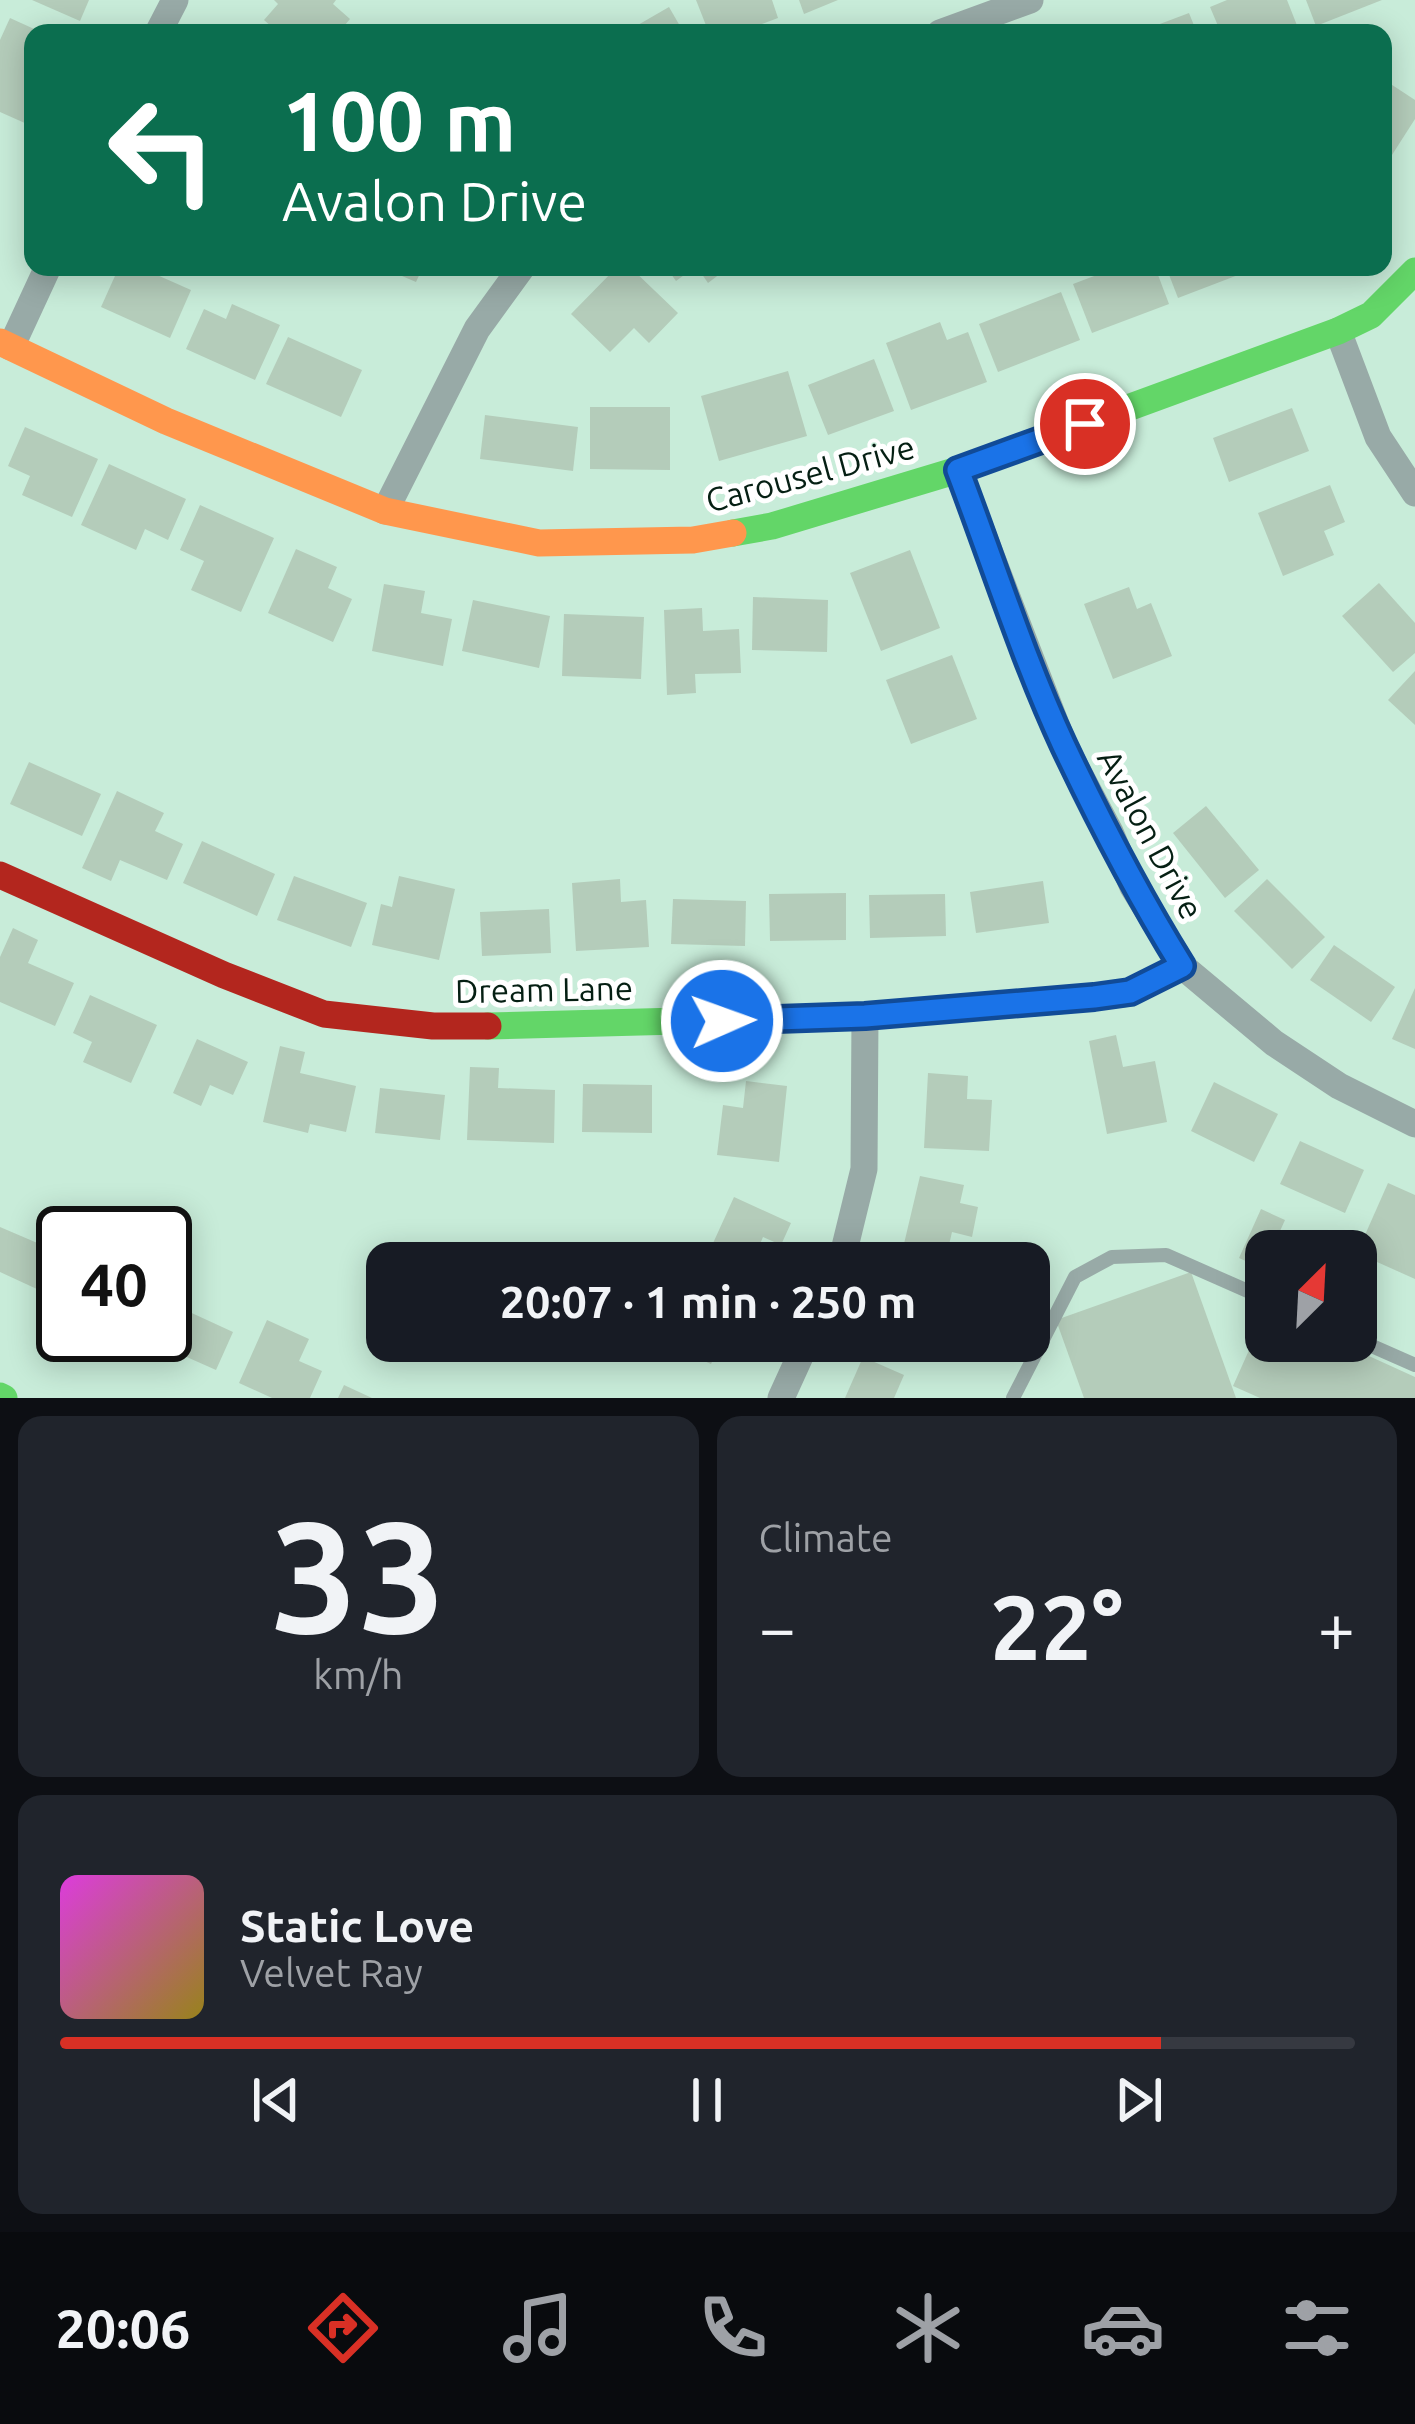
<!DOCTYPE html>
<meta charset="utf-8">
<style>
:root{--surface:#171b24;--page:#20242c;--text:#f1f3f6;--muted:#9ea1a6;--line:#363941;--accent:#d93025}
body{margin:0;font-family:Ubuntu,sans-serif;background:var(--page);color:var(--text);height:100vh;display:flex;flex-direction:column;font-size:45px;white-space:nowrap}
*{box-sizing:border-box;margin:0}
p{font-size:39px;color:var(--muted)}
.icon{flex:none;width:66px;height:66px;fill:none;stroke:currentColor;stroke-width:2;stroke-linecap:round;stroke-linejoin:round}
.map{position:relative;height:1398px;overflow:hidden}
.sheet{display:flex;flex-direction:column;gap:18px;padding:18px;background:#0d0f14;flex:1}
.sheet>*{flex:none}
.top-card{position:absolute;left:24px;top:24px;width:1368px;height:252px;border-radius:24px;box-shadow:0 6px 30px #0003;background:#0b6e4f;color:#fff;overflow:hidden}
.needle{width:78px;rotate:24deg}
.fabs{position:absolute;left:1245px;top:1230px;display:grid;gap:24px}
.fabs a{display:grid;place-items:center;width:132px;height:132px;border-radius:24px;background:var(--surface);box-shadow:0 6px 30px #0003;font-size:60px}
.speed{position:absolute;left:36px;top:1206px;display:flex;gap:24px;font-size:60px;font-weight:700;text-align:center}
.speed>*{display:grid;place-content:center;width:156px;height:156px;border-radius:50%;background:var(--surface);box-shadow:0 6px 30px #0003;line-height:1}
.speed .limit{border:6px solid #111;border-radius:18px;background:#fff;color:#111}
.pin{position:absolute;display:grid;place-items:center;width:102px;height:102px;color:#fff;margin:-51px;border:6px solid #fff;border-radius:50%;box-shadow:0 3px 12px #0007}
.me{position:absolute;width:132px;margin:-66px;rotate:88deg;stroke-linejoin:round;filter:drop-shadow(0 0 9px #0008)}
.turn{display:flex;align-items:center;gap:42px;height:252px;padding:0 60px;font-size:54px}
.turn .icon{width:156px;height:156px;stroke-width:2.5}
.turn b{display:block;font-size:84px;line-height:102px}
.big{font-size:90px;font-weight:700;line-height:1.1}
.sheet .widget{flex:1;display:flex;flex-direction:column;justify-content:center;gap:18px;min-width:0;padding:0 42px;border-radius:24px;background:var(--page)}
.sheet .dial{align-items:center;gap:0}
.dial b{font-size:156px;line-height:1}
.song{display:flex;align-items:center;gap:36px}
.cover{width:144px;height:144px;border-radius:18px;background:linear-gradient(135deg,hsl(300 70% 55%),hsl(50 70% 35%))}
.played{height:12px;border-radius:6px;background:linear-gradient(90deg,var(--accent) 85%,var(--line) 85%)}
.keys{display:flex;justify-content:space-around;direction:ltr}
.heat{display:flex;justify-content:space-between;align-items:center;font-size:66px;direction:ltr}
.sheet .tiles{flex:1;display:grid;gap:18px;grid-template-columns:1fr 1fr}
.widget:last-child{grid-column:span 2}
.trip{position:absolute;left:366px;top:1242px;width:684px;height:120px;border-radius:24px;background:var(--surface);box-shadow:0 6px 30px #0003;font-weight:700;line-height:120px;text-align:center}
.tabs{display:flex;height:192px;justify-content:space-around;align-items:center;background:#090b0e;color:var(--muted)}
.tabs .icon{width:84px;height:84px}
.tabs .selected{color:var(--accent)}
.tabs b{font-size:54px;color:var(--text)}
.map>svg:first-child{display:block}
.building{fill:#b4ccba}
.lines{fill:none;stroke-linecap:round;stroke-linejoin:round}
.lane{stroke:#98aaa7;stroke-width:14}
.street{stroke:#98aaa7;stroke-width:27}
.fast{stroke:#63d668;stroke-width:27}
.slow{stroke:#ff974d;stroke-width:27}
.jam{stroke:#b3261e;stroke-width:27}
.route-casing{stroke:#114b97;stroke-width:30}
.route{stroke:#1a73e8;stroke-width:21}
.labels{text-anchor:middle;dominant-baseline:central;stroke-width:10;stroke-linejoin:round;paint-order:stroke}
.street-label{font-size:33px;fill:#051f13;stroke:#fff}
</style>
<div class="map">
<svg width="1415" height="1398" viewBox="0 0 1415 1398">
<rect width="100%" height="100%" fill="#c8ecd9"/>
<g class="building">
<polygon points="32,0 89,0 80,21"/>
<polygon points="274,0 336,0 333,4 350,19 338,33 279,33 264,20 278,4"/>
<polygon points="696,0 772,0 778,18 738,33 709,33"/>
<polygon points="799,0 838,0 804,14"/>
<polygon points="1227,0 1287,0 1300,33 1221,33 1210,7"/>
<polygon points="1306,0 1382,0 1316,26"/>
<polygon points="669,7 684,33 624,33"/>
<polygon points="1189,13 1197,33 1136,33"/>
<polygon points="10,18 43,33 33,33 33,109 27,124 0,112 0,40"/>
<polygon points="1383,79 1415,100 1415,119 1383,169"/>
<polygon points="119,267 139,267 191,290 170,338 101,307"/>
<polygon points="381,267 423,267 416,282"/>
<polygon points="617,267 630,267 678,313 649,343 634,328 610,352 571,314"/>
<polygon points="666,267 695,267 676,281"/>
<polygon points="697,267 729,267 708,283"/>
<polygon points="1118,267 1155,267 1169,304 1092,333 1073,284"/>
<polygon points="1166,267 1259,267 1178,298"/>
<polygon points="1061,292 1080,340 998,372 979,324"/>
<polygon points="232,304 280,325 255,380 186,349 204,309 226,319"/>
<polygon points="940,322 947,340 968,332 987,382 911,410 886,343"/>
<polygon points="288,337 362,370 341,417 266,384"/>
<polygon points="874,359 894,411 828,435 808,385"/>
<polygon points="788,371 807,436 719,461 701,396"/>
<polygon points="590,407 670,407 670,470 590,469"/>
<polygon points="1292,408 1309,451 1229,482 1213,438"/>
<polygon points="485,415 578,427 573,471 480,459"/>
<polygon points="25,427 98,459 72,517 22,495 30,476 8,466"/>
<polygon points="109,464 186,499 168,540 145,529 136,550 81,525"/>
<polygon points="1330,485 1345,522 1324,531 1334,555 1283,576 1258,513"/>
<polygon points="200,505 274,538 241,612 191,590 204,561 180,550"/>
<polygon points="296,549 337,567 328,588 352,599 333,642 268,613"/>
<polygon points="910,550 940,628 881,651 850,573"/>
<polygon points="1379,583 1415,623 1415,653 1393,672 1342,616"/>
<polygon points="384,584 425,591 421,613 452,619 443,666 372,651"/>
<polygon points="1129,587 1137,609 1151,603 1172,656 1113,679 1084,604"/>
<polygon points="753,597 828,600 827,652 752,650"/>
<polygon points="473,600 550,616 539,668 462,651"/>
<polygon points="702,608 703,631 739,629 741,673 695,674 696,693 667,695 664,610"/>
<polygon points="564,614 644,617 641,679 562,676"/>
<polygon points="952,655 977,719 911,744 886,680"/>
<polygon points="1415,671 1415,725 1388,700"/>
<polygon points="29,762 101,794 82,836 10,804"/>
<polygon points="117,791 164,813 155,831 183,844 167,880 120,860 111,881 82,868"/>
<polygon points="1206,806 1259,870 1225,898 1173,833"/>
<polygon points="202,841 275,874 257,916 183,883"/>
<polygon points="294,876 367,903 351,947 277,920"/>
<polygon points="399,876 455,889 439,960 372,945 381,904 392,907"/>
<polygon points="620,879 621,902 646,900 649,947 576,951 572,883"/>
<polygon points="1267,879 1325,937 1292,969 1234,911"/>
<polygon points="1043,881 1049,923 976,933 970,892"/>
<polygon points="846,893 846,940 770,941 769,894"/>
<polygon points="945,894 946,936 870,938 869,895"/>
<polygon points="673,899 746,901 745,946 671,944"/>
<polygon points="549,909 551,953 482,956 480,912"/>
<polygon points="13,928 38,940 28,963 74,983 55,1026 0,1002 0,957"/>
<polygon points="1334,945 1395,987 1371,1022 1310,980"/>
<polygon points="1415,988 1415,1049 1392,1039"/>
<polygon points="90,995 157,1025 131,1083 83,1062 92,1042 73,1033"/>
<polygon points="1116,1035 1123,1067 1155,1061 1167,1122 1107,1134 1089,1041"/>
<polygon points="197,1039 248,1062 233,1095 210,1085 201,1106 173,1093"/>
<polygon points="280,1046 305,1052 300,1073 356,1086 346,1132 310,1124 308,1133 263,1122"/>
<polygon points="470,1067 499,1068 498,1088 555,1090 554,1143 467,1140"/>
<polygon points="928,1073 968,1076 967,1099 992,1100 989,1151 924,1148"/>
<polygon points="746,1081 787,1086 779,1162 717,1155 723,1105 743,1108"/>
<polygon points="1214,1082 1278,1114 1254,1162 1191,1131"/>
<polygon points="583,1084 652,1085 652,1133 582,1132"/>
<polygon points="380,1088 445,1095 440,1140 375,1133"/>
<polygon points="1300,1141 1364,1170 1345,1213 1280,1184"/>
<polygon points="920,1176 964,1185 960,1203 978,1207 972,1237 952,1232 946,1258 903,1248"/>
<polygon points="1388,1183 1415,1195 1415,1279 1357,1253"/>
<polygon points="734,1197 791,1223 781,1245 763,1237 752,1263 704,1263"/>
<polygon points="1261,1209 1285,1220 1276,1240 1301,1251 1266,1251 1266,1270 1239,1258"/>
<polygon points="0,1227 56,1251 39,1290 0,1272"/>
<polygon points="1191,1272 1236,1398 1084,1398 1056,1320"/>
<polygon points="170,1303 233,1332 216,1370 153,1342 156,1335 165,1335 165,1314"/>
<polygon points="1266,1312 1266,1341 1336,1341 1415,1377 1415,1398 1260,1398 1233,1386"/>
<polygon points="267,1320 309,1339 299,1361 322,1371 310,1398 272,1398 239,1383"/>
<polygon points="680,1341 722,1341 711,1364 677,1349"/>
<polygon points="863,1357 904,1375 894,1398 845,1398"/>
<polygon points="344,1385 372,1398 338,1398"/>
</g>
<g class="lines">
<g class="lane">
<polyline points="1356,1339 1415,1365"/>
<polyline points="1013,1398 1075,1277 1112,1257 1166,1255 1266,1299"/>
</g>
<g class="street">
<polyline points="158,33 175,0"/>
<polyline points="940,33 1030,0"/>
<polyline points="1338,331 1378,437 1415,493"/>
<polyline points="11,347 48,267"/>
<polyline points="958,470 1064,745 1110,832 1133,887 1182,966 1274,1043 1339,1086 1415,1124"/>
<polyline points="385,511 477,329 522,267"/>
<polyline points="841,1263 864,1169 865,1016"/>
<polyline points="781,1398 807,1341"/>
</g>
<g class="fast">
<polyline points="733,533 772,526 958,470 1338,331 1371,315 1415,271"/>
<polyline points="488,1026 865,1016 1058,1001 1130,993 1182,966"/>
<polyline points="0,1396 4,1398"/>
</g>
<polyline class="slow" points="0,342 166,421 385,511 539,543 693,540 733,533"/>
<polyline class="jam" points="0,875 224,975 324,1014 433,1026 488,1026"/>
</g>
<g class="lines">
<defs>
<path id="route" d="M722,1021L865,1016L1094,997L1130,992L1182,966C1138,895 1100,822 1064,746C1023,658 993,562 958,470L1085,424"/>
</defs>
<use href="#route" class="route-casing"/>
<use href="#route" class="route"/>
</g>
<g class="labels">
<g class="street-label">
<text transform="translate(810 473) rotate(-15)">Carousel Drive</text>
<text transform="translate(1151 834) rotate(62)">Avalon Drive</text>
<text transform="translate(544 989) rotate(-1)">Dream Lane</text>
</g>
</g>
</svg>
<div class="fabs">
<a><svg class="needle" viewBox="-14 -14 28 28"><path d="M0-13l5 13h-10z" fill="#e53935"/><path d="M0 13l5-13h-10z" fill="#9ea1a6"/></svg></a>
</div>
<div class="speed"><div class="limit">40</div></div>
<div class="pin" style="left:1085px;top:424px;background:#d93025"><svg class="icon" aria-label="arrive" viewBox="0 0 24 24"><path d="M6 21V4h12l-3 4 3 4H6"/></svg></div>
<svg class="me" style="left:722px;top:1021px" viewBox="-20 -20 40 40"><circle r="17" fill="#1a73e8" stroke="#fff" stroke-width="3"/><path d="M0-11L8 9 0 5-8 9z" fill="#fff"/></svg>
<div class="trip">20:07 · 1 min · 250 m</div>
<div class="top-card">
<div class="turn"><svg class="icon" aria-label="left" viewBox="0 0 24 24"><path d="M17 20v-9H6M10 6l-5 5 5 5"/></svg><div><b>100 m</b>Avalon Drive</div></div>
</div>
</div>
<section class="sheet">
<div class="tiles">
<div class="widget dial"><b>33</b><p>km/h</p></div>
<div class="widget"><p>Climate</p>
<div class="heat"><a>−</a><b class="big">22°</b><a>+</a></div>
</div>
<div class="widget">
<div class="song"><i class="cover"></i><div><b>Static Love</b><p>Velvet Ray</p></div></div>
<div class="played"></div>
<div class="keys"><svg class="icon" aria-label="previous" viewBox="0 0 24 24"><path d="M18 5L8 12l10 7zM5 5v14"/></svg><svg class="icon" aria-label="pause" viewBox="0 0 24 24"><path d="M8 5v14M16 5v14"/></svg><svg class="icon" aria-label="next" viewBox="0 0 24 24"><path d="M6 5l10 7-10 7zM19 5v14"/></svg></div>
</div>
</div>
</section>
<nav class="tabs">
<b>20:06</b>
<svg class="icon selected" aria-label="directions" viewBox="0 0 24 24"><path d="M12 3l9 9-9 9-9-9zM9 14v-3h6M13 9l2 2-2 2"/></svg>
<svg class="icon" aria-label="music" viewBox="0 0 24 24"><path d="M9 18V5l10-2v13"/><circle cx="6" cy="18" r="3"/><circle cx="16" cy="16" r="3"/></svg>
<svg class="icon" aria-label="phone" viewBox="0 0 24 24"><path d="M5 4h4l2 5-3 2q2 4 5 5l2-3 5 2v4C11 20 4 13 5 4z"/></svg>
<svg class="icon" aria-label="climate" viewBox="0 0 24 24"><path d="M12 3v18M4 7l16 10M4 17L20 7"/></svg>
<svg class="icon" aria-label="car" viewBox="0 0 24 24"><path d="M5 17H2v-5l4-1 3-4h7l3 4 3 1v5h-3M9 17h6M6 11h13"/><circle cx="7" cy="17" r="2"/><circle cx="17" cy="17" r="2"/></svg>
<svg class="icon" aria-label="filters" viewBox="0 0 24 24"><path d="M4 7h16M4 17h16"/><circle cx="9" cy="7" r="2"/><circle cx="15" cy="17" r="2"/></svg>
</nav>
